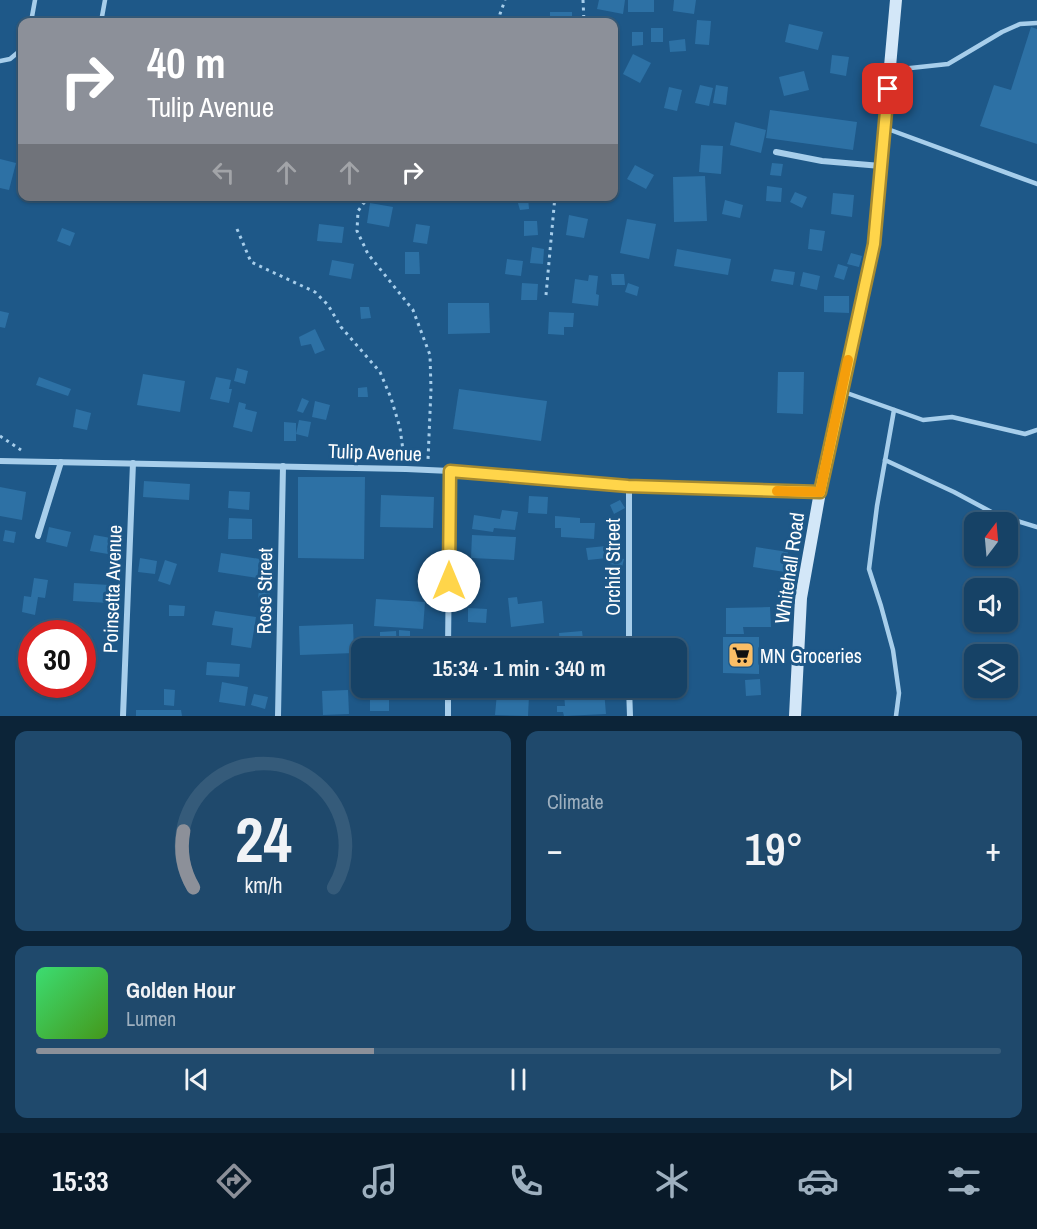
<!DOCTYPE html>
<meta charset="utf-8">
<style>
:root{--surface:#164266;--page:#1f496c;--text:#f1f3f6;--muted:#9eb0bf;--line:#355b7a;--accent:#8c9099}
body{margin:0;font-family:"Archivo Narrow",sans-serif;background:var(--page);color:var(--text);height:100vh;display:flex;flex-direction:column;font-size:22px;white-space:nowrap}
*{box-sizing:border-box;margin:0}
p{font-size:20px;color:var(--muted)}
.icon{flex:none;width:33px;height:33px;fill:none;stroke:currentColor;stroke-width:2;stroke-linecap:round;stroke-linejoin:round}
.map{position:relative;height:716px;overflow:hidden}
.side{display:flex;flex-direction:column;gap:15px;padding:15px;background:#0c2438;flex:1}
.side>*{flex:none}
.top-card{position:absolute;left:18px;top:18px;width:600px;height:183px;border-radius:12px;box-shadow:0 2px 4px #0004,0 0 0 2px var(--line);background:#8c9099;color:#fff;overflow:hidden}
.needle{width:39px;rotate:16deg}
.buttons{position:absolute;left:964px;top:512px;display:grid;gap:12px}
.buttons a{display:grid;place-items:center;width:54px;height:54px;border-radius:12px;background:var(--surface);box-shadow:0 2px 4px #0004,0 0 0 2px var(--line);font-size:30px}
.speed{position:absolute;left:18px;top:620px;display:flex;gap:12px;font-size:30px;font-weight:700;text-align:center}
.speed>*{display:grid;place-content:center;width:78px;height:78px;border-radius:50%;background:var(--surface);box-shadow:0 2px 4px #0004,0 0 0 2px var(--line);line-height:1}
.speed .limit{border:9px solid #d22;background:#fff;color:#111}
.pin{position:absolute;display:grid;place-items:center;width:51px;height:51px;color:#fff;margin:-26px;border-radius:12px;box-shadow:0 3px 9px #0006}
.me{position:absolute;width:66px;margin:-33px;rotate:0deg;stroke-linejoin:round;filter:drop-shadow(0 0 4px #0008)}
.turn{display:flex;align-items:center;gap:21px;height:126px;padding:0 30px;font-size:27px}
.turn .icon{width:78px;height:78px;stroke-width:2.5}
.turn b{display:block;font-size:42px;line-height:51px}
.lanes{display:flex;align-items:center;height:57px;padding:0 30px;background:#0003;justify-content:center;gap:30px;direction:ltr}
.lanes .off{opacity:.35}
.big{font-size:45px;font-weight:600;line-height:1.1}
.side .card{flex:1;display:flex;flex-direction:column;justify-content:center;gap:9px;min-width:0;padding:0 21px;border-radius:12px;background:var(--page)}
.side .dial{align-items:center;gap:0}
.dial svg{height:156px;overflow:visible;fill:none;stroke:var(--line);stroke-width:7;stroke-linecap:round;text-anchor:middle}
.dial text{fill:var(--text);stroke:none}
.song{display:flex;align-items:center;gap:18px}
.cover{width:72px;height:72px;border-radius:9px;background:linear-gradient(135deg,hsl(140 70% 55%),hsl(100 70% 35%))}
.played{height:6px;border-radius:3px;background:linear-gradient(90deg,var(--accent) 35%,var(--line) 35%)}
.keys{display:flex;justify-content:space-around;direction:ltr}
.heat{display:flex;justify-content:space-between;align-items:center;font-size:33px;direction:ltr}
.side .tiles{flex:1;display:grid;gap:15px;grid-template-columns:1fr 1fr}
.card:last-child{grid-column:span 2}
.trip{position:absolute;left:351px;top:638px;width:336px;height:60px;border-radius:12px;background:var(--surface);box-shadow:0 2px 4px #0004,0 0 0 2px var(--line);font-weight:600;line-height:60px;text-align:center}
.tab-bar{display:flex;height:96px;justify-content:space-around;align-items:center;background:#091a29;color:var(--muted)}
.tab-bar .icon{width:42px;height:42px}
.tab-bar .active{color:var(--accent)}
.tab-bar b{font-size:27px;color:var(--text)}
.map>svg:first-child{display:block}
.building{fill:#2d71a5}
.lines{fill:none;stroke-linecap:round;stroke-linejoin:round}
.path{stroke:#a7ceeb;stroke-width:3;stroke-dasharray:3 4.5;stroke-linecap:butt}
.lane{stroke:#a7ceeb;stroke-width:4.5}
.street{stroke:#a7ceeb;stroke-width:6}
.secondary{stroke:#d3e7f8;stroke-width:12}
.route-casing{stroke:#a68a30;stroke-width:15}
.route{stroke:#ffd54a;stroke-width:10}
.slow{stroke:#f59e0b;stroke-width:10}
.labels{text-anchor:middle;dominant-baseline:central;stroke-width:6;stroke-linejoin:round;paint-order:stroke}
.street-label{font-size:20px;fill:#fff;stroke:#1e5888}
.poi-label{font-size:20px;fill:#fff;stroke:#1e5888;text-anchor:start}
</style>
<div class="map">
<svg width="1037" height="716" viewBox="0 0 1037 716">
<rect width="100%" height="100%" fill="#1e5888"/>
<g class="building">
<polygon points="599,0 625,0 623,14 597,9"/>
<rect x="628" y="0" width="26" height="12"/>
<polygon points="674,0 696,0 694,14 673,11"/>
<rect x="550" y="12" width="22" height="10"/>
<polygon points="697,20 711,21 709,45 695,44"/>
<polygon points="789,24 823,32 818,50 785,42"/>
<polygon points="1031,27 1037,29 1037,144 980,126 994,85 1011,90"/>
<rect x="651" y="28" width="12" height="14"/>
<polygon points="632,32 643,32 643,45 632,46"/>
<polygon points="685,39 686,51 670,52 669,41"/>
<polygon points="633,54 651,63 640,83 623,74"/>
<polygon points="832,55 849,57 846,76 830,73"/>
<polygon points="804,71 809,90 784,96 779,77"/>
<polygon points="700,85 713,88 709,106 695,103"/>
<polygon points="716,85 728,87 726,105 713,103"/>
<polygon points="669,87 682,90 677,111 664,108"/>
<polygon points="770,110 857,122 853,150 766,138"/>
<polygon points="735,122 766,130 761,153 730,145"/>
<polygon points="701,145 723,146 721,174 699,172"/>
<polygon points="0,159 16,163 9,190 0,188"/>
<polygon points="772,163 783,164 781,176 770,175"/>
<polygon points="635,165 654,175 646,189 627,179"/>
<polygon points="705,176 707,221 674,222 673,177"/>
<polygon points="767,186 782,188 781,202 766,201"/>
<polygon points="795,192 807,197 802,208 790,202"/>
<polygon points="833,193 854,195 852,217 831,214"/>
<polygon points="528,198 529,209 520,210 517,200"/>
<polygon points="725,200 743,205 740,218 722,214"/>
<polygon points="370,203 393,207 389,227 367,223"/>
<polygon points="569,215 588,219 584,238 566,235"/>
<polygon points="627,219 656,224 649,259 620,253"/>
<polygon points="524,221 537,221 538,235 524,236"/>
<polygon points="319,224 344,227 342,243 317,241"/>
<polygon points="416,224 430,226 427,244 413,242"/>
<polygon points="62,228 75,233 70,246 57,241"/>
<polygon points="810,229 825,231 822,251 808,249"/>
<polygon points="532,247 544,249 543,264 530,263"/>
<polygon points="677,249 731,259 728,275 674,266"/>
<polygon points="405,252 419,252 420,274 405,274"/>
<polygon points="851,253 862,256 859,267 847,264"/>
<polygon points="507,259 523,261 521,276 505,274"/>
<polygon points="332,260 354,264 351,279 329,275"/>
<polygon points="838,264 848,267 844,280 834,277"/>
<polygon points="774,269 795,272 793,285 771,281"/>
<polygon points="803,272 820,276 817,290 800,286"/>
<polygon points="611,274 624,274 625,285 612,285"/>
<polygon points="589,275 598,276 596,294 599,295 598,306 572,303 575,279 588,281"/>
<polygon points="522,283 538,284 537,300 521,300"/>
<polygon points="628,283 639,287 637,296 625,292"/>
<polygon points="824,296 849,296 849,313 824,312"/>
<polygon points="448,303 489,303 490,333 448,334"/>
<polygon points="360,307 369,307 371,318 361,319"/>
<polygon points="0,311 9,313 5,328 0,327"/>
<polygon points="549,312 574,313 573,327 564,327 564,335 548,334"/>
<polygon points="315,329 325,350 315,354 311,344 301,346 299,337"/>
<polygon points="237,368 248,371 245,384 234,381"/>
<polygon points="778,372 804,372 803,414 777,413"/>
<polygon points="143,374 185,381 180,412 137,405"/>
<polygon points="39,377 71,389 68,396 36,385"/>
<polygon points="216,377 231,380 229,389 232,389 229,403 210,399"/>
<polygon points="367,387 368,397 358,397 358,388"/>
<polygon points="459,389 547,401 541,441 453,429"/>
<polygon points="302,398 309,401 303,413 297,411"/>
<polygon points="315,401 330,405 326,420 312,417"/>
<polygon points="239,402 246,404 245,409 257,412 252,432 233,427"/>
<polygon points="76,409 91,413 87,430 73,427"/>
<polygon points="299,420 311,422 308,437 296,434 296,441 284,441 284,422 296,423 296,434"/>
<polygon points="298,477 365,477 364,559 298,558"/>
<polygon points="144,481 190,484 189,500 143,497"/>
<polygon points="0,487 26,492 22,520 0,516"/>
<polygon points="229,491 250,492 249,510 228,508"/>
<polygon points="381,495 434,497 433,528 380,527"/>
<polygon points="529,496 548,497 547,514 528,513"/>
<polygon points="620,500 625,508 614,514 610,505"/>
<polygon points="502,510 518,512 515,530 494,528 493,532 472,529 474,515 500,519"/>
<polygon points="555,516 580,518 580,523 595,523 594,539 561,537 561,528 555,528"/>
<polygon points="229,518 252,519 252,539 228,539"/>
<polygon points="49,527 71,532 67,547 46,542"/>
<polygon points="5,530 16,532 14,543 3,541"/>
<polygon points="94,535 111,538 108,554 90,551"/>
<polygon points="472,535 516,537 514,560 471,558"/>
<polygon points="606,546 607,558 588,560 586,548"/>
<polygon points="756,547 788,552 785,572 753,567"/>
<polygon points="221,553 260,559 257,578 218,572"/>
<polygon points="612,556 624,559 622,567 610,564"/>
<polygon points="140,558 157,561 155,574 138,572"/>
<polygon points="165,560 177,564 170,585 158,581"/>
<polygon points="262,569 274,572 272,580 260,578"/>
<polygon points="34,578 48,580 45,598 38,597 35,615 22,612 24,596 31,597"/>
<polygon points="74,583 110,585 109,603 73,601"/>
<polygon points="259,589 270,590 269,600 258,599"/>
<polygon points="517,597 518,604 542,601 544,623 511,627 508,598"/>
<polygon points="376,599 425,602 423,629 374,626"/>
<polygon points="169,605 185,606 184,616 169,616"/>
<polygon points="770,607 771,627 743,627 744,634 726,634 726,608"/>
<polygon points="468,608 487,609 486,623 468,622"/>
<polygon points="215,611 256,617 251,648 231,645 233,628 212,625"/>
<polygon points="353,624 354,653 300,655 299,626"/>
<polygon points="399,630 410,631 410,640 399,639"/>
<polygon points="396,631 397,648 369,648 369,643 378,642 378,636 380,636 380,632"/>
<polygon points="582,631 584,648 560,648 559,633"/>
<polygon points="723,637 759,637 759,674 723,673"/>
<polygon points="658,638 669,640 668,648 656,648"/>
<polygon points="24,653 32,655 32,667 21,664"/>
<polygon points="207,662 240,664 239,677 206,675"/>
<polygon points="760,679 761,695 746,696 745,680"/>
<polygon points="222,682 248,687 245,706 219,702"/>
<rect x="370" y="687" width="19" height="24"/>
<polygon points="164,689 175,690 174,706 164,705"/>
<polygon points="348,690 349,714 323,715 322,691"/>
<polygon points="604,690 606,714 564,716 563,712 557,712 557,706 565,706 564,693"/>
<polygon points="497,693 529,696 528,716 495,715"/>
<polygon points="254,694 268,697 265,709 251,705"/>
<polygon points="136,710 181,710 182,716 136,716"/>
</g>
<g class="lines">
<g class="path">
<polyline points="583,0 584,22"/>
<polyline points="499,22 500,14 505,0"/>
<polyline points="369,196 358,211 357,231 368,254 413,310 430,355 431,389 428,460"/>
<polyline points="237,229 251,262 315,292 328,305 341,327 380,372 391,398 400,428 404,458"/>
<polyline points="546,295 555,196"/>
<polyline points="0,436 21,450"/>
</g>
<g class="lane">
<polyline points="31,22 35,0"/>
<polyline points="101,22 105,0"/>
<polyline points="0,61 10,59 22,49"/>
<polyline points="892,70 948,64 1002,32 1020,24 1037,23"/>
<polyline points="885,128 1037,184"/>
<polyline points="844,392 923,420 952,417 1025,434 1037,430"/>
<polyline points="894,410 877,506 869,569 881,606 893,650 899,693 896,716"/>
<polyline points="885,460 954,492 997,515 1037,527"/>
</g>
<g class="street">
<polyline points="776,152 822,161 881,166"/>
<polyline points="0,461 406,469 450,471 629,486 820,492"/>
<polyline points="629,486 629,648"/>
<polyline points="38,536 61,462"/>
<polyline points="448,648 450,471"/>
<polyline points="629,687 630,716"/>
<polyline points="123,716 133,463"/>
<polyline points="278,716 283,466"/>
<polyline points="448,716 448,687"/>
</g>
<polyline class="secondary" points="795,716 801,598 820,492 874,244 896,0"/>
</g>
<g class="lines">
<defs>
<polyline id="route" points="449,581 450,471 628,486 820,492 874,244 888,89"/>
</defs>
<use href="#route" class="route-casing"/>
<use href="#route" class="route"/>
<polyline class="slow" points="777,491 820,492 848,360"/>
</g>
<defs>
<symbol id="supermarket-square" viewBox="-11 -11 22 22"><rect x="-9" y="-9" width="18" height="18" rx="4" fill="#fabe66" stroke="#1e5888"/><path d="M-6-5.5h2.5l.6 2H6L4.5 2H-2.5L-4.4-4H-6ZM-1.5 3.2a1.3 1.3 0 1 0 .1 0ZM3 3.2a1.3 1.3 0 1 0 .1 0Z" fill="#111"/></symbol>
</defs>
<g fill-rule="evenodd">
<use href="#supermarket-square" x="726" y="640" width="30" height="30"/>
</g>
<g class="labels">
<g class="street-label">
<text transform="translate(375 452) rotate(2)">Tulip Avenue</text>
<text transform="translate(612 567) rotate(-90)">Orchid Street</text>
<text transform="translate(789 568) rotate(-82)">Whitehall Road</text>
<text transform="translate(112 589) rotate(-88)">Poinsetta Avenue</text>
<text transform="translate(264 591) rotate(-89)">Rose Street</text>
</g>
<g class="poi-label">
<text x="760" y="655">MN Groceries</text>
</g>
</g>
</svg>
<div class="buttons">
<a><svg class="needle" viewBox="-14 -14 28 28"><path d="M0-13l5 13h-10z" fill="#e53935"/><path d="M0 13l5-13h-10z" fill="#9eb0bf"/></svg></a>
<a><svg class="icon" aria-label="sound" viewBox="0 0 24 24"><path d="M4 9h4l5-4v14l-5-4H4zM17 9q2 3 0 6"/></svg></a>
<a><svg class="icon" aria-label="layers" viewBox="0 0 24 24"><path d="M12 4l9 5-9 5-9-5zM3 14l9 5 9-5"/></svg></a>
</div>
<div class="speed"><div class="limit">30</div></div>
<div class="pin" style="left:888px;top:89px;background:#d93025"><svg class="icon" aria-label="arrive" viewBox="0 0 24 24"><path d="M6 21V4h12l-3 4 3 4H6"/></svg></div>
<svg class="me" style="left:449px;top:581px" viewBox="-20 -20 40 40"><circle r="19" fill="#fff"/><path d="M0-13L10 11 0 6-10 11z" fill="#ffd54a"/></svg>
<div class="trip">15:34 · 1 min · 340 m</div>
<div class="top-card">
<div class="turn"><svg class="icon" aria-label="right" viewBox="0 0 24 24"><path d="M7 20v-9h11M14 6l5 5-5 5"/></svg><div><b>40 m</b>Tulip Avenue</div></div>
<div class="lanes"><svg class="icon off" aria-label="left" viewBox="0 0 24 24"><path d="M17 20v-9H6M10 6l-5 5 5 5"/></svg><svg class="icon off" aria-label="ahead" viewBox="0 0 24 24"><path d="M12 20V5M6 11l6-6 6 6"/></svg><svg class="icon off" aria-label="ahead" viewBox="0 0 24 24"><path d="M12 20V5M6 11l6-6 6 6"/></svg><svg class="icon" aria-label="right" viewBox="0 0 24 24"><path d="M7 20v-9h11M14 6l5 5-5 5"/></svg></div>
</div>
</div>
<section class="side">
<div class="tiles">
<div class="card dial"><svg viewBox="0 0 100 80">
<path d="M14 69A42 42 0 1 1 86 69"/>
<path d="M14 69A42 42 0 0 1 9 40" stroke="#8c9099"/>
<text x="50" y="56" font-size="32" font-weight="700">24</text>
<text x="50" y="72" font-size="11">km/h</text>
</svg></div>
<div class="card"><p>Climate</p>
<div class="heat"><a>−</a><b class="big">19°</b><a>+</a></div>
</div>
<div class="card">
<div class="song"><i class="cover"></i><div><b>Golden Hour</b><p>Lumen</p></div></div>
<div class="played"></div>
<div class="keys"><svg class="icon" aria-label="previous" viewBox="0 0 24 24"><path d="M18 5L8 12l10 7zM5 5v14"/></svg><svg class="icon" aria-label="pause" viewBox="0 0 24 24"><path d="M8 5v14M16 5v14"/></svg><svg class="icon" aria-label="next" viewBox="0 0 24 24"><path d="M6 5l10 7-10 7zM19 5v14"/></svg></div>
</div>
</div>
</section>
<nav class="tab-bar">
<b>15:33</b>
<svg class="icon active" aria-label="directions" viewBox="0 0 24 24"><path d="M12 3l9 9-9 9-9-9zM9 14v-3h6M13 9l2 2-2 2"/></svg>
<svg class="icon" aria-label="music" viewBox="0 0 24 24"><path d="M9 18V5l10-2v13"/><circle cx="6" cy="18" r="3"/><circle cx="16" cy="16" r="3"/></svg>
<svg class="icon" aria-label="phone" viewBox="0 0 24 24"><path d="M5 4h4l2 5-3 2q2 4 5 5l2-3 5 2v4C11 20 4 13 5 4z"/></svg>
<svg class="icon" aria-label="climate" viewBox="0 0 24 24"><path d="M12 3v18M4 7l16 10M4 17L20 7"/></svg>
<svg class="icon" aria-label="car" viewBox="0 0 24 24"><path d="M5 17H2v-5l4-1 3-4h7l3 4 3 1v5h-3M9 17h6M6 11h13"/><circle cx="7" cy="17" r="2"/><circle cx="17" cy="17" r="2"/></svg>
<svg class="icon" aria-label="filters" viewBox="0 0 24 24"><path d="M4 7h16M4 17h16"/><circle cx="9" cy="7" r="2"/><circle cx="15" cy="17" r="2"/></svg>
</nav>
